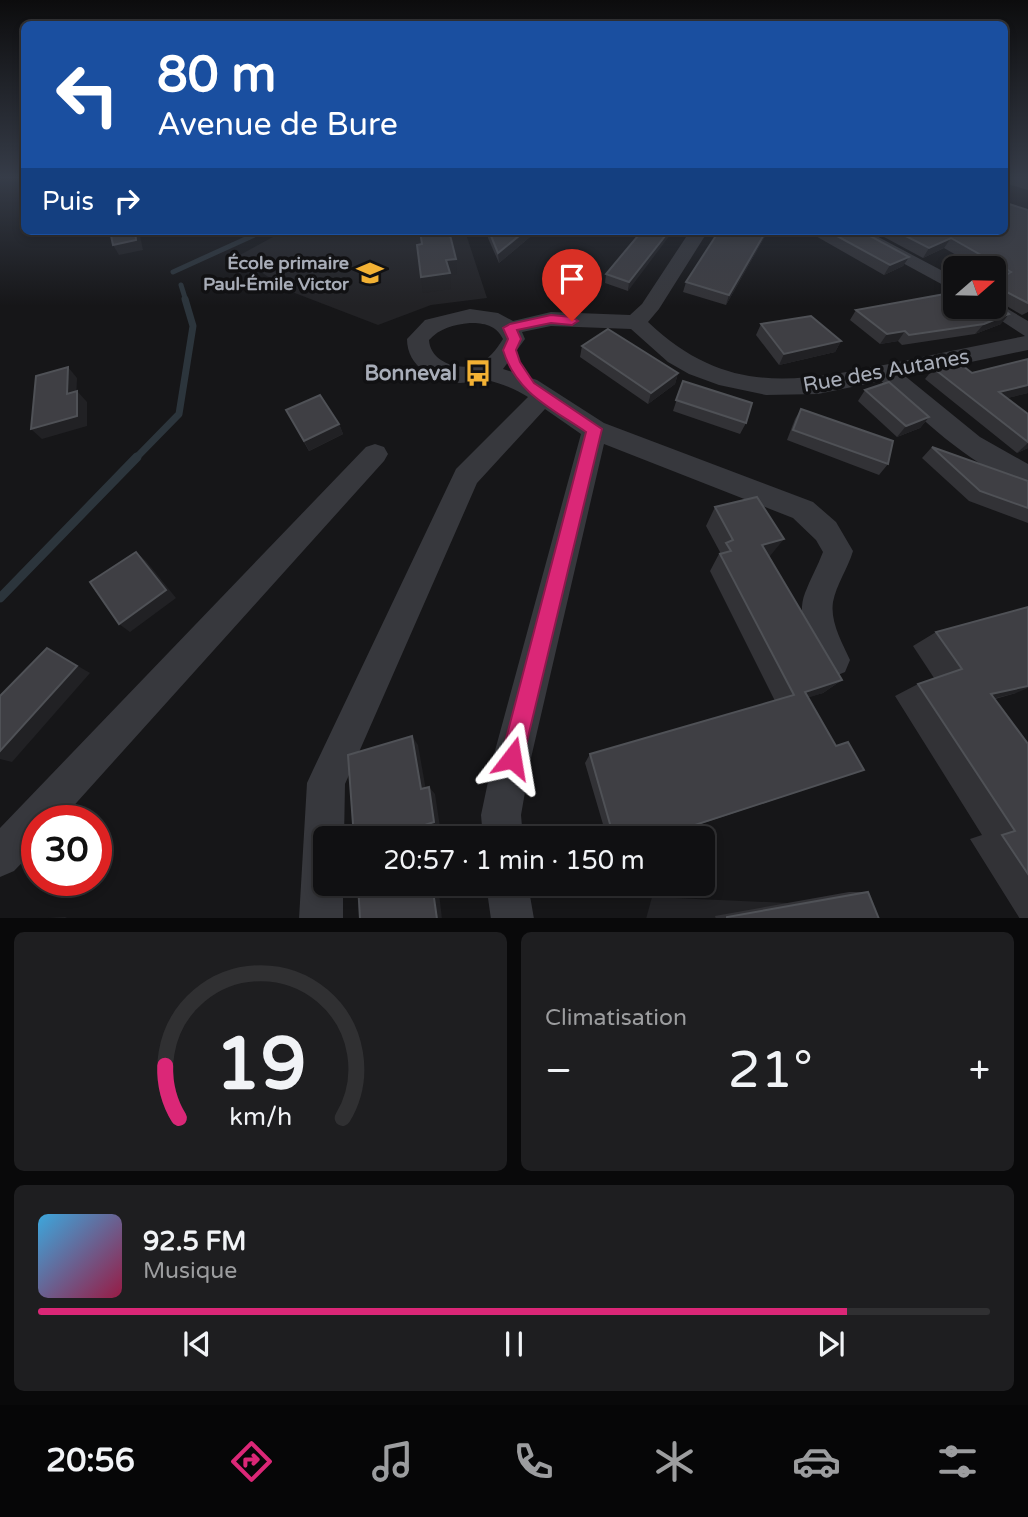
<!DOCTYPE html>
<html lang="fr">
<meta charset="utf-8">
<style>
:root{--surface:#101012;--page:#1e1e20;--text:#f1f3f6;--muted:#9c9d9f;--line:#303032;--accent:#db2777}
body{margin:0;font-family:"Varela Round",sans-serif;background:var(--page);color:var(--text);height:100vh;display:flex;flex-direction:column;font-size:26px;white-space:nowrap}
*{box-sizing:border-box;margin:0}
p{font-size:23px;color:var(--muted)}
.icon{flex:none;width:38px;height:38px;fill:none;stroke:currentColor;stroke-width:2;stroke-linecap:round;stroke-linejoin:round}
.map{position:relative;height:918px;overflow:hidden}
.details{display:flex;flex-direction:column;gap:14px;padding:14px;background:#09090a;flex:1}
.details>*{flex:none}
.banner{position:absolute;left:21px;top:21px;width:987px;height:214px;border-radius:10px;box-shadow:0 4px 10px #0003,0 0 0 2px var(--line);background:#1a4fa0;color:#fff;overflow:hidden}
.needle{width:46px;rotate:70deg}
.tools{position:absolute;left:943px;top:256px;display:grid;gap:14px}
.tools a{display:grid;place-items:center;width:63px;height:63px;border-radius:10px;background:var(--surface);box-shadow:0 4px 10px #0003,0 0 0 2px var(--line);font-size:35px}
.speed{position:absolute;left:21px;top:805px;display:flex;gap:14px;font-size:35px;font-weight:700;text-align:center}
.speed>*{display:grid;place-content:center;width:91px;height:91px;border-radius:50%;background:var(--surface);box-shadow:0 4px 10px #0003,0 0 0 2px var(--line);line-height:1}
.speed .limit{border:10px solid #d22;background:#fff;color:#111}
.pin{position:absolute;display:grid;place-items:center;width:60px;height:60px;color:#fff;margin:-72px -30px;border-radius:50% 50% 50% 0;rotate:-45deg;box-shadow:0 0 7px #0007}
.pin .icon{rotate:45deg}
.me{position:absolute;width:77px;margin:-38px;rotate:14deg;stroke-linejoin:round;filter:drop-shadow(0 0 5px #0008)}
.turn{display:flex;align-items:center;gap:24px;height:147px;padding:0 21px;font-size:32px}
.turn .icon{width:91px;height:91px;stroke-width:2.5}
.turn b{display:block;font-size:49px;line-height:60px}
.then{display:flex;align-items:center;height:66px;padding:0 21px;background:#0003;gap:14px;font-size:26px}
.big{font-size:52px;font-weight:600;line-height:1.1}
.details .tile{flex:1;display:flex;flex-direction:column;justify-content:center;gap:10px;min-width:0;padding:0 24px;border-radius:10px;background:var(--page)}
.details .dial{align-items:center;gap:0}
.dial svg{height:182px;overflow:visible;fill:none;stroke:var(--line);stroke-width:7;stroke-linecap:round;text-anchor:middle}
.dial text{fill:var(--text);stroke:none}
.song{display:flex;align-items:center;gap:21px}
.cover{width:84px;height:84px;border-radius:10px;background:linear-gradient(135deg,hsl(200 70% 55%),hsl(340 70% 35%))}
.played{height:7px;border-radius:4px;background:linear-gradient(90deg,var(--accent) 85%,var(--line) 85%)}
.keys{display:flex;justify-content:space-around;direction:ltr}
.heat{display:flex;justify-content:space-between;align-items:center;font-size:38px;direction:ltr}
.details .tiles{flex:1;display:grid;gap:14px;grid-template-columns:1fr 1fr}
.tile:last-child{grid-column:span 2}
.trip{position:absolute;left:313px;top:826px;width:402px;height:70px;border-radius:10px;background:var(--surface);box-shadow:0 4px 10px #0003,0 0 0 2px var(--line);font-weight:600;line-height:70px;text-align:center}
.tabs{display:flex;height:112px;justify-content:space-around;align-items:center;background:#060607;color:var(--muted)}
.tabs .icon{width:49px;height:49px}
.tabs .active{color:var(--accent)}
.tabs b{font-size:32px;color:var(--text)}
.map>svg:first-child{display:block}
.built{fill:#222225}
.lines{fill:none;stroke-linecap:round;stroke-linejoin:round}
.stream-far2{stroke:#2c353c;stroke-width:5}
.stream-far1{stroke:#2c353c;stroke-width:7}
.stream{stroke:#2c353c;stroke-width:9}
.minor{fill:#37383d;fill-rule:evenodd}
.wall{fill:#323236}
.shaded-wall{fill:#212124}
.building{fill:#3f3f44;stroke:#4f5156;stroke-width:2}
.route{fill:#db2777;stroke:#8e194d;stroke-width:2}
.labels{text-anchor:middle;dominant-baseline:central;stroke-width:7;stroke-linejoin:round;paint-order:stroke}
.far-poi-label{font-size:18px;font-weight:bold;fill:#a8adb8;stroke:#111113;text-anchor:end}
.street-label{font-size:21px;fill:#a8adb8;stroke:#111113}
.poi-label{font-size:21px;font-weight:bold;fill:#a8adb8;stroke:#111113;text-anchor:end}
</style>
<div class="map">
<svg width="1028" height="919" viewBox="0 0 1028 919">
<rect width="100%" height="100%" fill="#161618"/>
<g class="built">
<polygon points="284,231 465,231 487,298 431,305 378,325 287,290 238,256"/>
<polygon points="652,897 788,903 860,919 646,919"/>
</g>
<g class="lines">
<g class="stream-far2">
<polyline points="173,272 263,231"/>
<polyline points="181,285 186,301"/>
</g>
<polyline class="stream-far1" points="136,458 179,414 193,326 185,299"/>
<polyline class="stream" points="0,598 137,457"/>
<g class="minor">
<path d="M690,231H708L659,309L648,322C725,395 793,383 889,364C934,354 980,345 1025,336L979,306H994V301L1028,321V350L905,376L980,437L1028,464V487C970,467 925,421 881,381L818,394L766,395L719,385L689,374L668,362L631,329L551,326L522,332L525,339L503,369L537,380L604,423L813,502L836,522L853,551C848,568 836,585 833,602C830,622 842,642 850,660L845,672L833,677L821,672C811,648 795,619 805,593C810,579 818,566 823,552L816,540L793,518L604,444L531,758L521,815L523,838H483L481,815L493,758L581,434L545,409L477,483L345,784L344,838H326V884H343V919H299L307,783L313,770L456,469L528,397C516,389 500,383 487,380C478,379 469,383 460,383C434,381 407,367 407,339L425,320L470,309L498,313L513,321L551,312L630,315L642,304ZM470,323C484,323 496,325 503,339C496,350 489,360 475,365C457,371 430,361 429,340C440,328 453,325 470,323Z"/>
<polygon points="844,231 867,231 956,278 956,292"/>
<polygon points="375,444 384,447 388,454 384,461 60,821 37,821 37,847 14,871 0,877 0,828 366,447"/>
<polygon points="486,884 528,884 534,919 491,919"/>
</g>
</g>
<g class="wall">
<polygon points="1004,177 1028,177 1028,190 1004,183"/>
<polygon points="1009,204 1028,210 1028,312 1022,315 995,299 994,300 994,282 999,279 994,276 994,268 979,268 944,248 923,258 873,231 1004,231"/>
<polygon points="488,231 537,231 499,263 488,238"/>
<polygon points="642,231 628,291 605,283 606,274"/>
<polygon points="768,231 726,305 683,292 686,282"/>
<polygon points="807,231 861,231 909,257 903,266 884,275"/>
<polygon points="856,310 1001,324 975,334 902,345 898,341 880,344 850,320"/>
<polygon points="761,324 841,341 835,352 779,365 756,335"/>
<polygon points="582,346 678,373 675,384 648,404 580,357"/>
<polygon points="1028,359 1028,393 1007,398 1028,414 1028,448 1017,453 925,379 938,363 972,373"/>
<polygon points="683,381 746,423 740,434 673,411"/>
<polygon points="865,390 929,417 920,428 897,437 858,401"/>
<polygon points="801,409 888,464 879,475 787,440 795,419"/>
<polygon points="286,410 339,424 343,434 309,451"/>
<polygon points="932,447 1028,481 1028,523 969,501 922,458"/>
<polygon points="715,507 770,556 769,557 842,680 823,693 808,697 836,746 864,770 658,838 607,838 585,763 590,754 775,701 710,571 720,552 706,526"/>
<polygon points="936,632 1016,693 995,699 1028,744 1028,919 1020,919 970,839 982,835 895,696 918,684 934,678 913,646"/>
<polygon points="849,892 868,892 879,919 716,919 715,916"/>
</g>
<g class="shaded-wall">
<polygon points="135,231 139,231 143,250 119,255 113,245"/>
<polygon points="525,231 537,231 499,263 498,253"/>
<polygon points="669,231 673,231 628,291 629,282"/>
<polygon points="766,231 768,231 726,305 729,295"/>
<polygon points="951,238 944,248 923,258 929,248"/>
<polygon points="909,257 903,266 884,275 890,265"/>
<polygon points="456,259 457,275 450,275 451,289 423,293 421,277 446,260"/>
<polygon points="1009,314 1001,324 975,334 984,324"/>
<polygon points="905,331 898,341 880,344 887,334"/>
<polygon points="841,341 835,352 779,365 784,354"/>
<polygon points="68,367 77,378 76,405 67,394"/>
<polygon points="678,373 675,384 648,404 651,393"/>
<polygon points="1028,385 1028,393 988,403 999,392"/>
<polygon points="77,391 87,402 87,426 42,439 31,429"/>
<polygon points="929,417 920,428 897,437 906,426"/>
<polygon points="339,424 343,434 309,451 304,441"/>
<polygon points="1028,443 1028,448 1017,453"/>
<polygon points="784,539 770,556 750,562 762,545"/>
<polygon points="136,552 146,561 176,598 130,632 119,624"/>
<polygon points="47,648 90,673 12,762 0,759 0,751"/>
<polygon points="842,680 823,693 788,704 805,692"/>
<polygon points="1028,686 1028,688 1016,693 964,706 991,694"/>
<polygon points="412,736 418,745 427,796 421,789"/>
<polygon points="864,770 658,838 655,838"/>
<polygon points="429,787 435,794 440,827 431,830 432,838 427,838 425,825"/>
<polygon points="432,884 438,884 442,919 437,919"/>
<polygon points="65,917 69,919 48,918"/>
</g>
<g class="building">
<polygon points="1004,191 1008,193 1009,204 1028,210 1028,303 1001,289 999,294 994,294 994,282 1011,272 951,238 929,248 896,231 1004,231"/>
<polygon points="110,231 135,231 136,240 113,245"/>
<polygon points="420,231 449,231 456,259 446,260 450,273 421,277 417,245 422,244"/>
<polygon points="489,231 525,231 498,253"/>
<polygon points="642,231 669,231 629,282 606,274"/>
<polygon points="719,231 766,231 729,295 686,282"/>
<polygon points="828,231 861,231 909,257 890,265"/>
<polygon points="956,292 956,306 994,306 994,303 1009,314 984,324 909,335 905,331 887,334 856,310"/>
<polygon points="811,316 841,341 784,354 761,324"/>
<polygon points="608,329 678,373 651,393 582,346"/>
<polygon points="954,359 972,373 1028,359 1028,385 999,392 1028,414 1028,442 933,368 938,363"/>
<polygon points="68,367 67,394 77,391 77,416 31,429 36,376"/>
<polygon points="683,381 752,403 746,423 676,400"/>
<polygon points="889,382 929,417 906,426 865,390"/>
<polygon points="320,395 339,424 304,441 286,410"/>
<polygon points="801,409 893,441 888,464 793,430"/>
<polygon points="932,447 1028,481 1028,508 980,491"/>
<polygon points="757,497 784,539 762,545 842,680 805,692 836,746 848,742 864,770 655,838 614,838 590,754 794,695 720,554 731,551 726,543 733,540 715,507"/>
<polygon points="136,552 166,590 119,624 90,582"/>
<polygon points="1028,607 1028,686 991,694 1028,744 1028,874 1002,835 1015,831 918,684 962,669 936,632"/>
<polygon points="47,648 77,666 0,751 0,696"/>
<polygon points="412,736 421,789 429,787 434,822 425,825 427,838 354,838 348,755"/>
<polygon points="358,884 432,884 437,919 360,919"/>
<polygon points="868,892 879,919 727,919 727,917"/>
</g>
<linearGradient id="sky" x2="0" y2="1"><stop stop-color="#0c0c0d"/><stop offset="0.58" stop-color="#363c48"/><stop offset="1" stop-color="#363c48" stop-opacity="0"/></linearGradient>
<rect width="1028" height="306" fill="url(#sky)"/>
<path class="route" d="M551,315L572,317L578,321L572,325L551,323L517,330L521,339L516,350L520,362L534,383L602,429L523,758L520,766L512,769L504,766L501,758L586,432C551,408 516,393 503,350L508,339L503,328L510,324Z"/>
<defs>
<symbol id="school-bare" viewBox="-9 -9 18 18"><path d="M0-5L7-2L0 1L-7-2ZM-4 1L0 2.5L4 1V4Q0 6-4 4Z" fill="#f2b134" stroke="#111113" stroke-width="2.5" paint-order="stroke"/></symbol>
<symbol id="bus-bare" viewBox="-9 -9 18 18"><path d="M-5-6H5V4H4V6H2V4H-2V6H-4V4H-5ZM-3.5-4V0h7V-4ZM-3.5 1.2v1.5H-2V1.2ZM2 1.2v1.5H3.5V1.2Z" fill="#f2b134" stroke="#111113" stroke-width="2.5" paint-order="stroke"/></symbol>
</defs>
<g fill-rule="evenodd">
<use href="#school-bare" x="351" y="254" width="38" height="38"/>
<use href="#bus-bare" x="459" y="354" width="38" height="38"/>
</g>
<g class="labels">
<g class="far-poi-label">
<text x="349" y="263">École primaire<tspan x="349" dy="21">Paul-Émile Victor</tspan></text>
</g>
<g class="street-label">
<text transform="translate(886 371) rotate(-10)">Rue des Autanes</text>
</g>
<g class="poi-label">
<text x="457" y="373">Bonneval</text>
</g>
</g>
</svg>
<div class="tools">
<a><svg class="needle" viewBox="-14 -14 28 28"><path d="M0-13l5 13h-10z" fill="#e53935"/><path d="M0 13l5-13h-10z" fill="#9c9d9f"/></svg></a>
</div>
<div class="speed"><div class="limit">30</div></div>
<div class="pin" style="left:572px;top:321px;background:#d93025"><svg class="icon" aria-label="arrive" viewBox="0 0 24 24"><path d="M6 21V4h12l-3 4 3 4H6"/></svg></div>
<svg class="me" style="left:512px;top:758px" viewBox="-20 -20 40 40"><path d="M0-17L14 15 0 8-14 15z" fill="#db2777" stroke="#fff" stroke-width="4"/></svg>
<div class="trip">20:57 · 1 min · 150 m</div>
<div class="banner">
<div class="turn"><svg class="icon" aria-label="left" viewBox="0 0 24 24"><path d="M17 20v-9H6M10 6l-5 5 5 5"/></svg><div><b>80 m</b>Avenue de Bure</div></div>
<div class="then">Puis<svg class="icon" aria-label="right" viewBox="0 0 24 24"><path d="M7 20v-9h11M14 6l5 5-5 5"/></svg></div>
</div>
</div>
<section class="details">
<div class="tiles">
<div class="tile dial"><svg viewBox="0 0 100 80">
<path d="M14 69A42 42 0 1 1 86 69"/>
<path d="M14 69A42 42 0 0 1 8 46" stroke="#db2777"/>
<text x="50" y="56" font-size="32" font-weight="700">19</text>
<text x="50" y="72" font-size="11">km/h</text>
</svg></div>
<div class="tile"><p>Climatisation</p>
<div class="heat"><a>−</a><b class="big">21°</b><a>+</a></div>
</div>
<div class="tile">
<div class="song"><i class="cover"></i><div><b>92.5 FM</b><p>Musique</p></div></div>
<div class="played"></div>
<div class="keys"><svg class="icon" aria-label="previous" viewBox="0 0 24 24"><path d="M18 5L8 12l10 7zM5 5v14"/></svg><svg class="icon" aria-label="pause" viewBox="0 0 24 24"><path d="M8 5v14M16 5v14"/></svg><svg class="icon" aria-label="next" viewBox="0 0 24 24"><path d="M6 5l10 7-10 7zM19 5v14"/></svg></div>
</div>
</div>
</section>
<nav class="tabs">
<b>20:56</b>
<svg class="icon active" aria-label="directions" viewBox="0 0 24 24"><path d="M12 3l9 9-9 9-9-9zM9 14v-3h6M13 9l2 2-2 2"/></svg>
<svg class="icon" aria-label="music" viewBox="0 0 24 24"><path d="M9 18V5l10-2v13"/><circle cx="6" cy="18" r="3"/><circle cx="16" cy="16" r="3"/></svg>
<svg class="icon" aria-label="phone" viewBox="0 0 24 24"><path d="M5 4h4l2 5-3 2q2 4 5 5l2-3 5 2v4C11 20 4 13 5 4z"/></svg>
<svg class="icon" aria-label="climate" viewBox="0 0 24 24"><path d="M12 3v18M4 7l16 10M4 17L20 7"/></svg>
<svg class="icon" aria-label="car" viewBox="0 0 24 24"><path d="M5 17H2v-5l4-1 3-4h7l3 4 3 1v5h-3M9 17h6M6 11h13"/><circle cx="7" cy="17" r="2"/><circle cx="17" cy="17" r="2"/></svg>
<svg class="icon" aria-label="filters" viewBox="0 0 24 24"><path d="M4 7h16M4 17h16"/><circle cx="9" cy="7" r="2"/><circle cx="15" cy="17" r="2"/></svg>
</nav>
